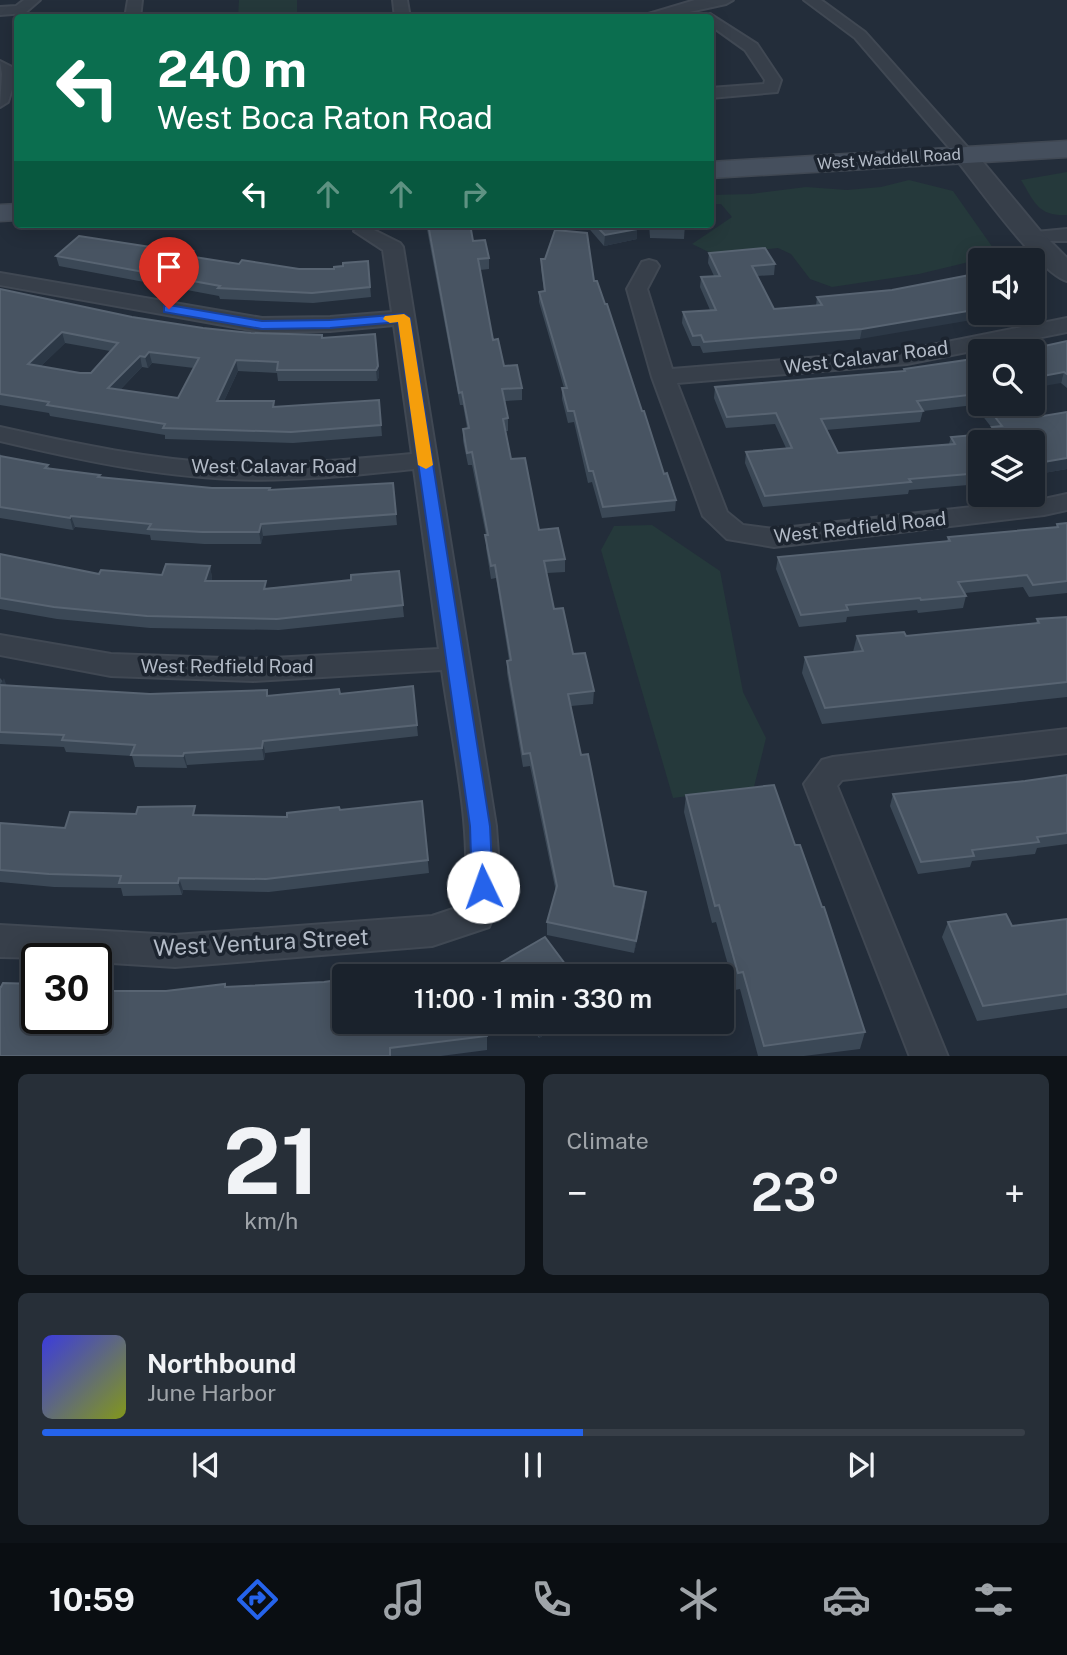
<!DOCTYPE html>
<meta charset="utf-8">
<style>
:root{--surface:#1a222c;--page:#272f38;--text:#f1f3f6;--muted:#9fa4a9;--line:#383f48;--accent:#2563eb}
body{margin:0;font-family:"Public Sans",sans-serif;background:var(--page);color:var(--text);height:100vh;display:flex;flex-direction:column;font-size:26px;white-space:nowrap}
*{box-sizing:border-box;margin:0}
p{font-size:23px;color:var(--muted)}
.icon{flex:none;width:38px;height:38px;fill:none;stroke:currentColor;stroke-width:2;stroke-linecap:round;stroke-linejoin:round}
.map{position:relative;height:1056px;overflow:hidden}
.panel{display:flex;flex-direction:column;gap:18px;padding:18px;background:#0e1318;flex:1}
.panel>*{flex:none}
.hud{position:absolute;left:14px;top:14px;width:700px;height:214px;border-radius:7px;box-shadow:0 4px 18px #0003,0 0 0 2px var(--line);background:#0b6e4f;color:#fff;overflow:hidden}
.fabs{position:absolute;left:968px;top:248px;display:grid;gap:14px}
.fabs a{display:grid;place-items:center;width:77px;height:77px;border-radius:7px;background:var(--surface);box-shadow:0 4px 18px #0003,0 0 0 2px var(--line);font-size:35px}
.speed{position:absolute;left:21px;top:943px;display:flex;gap:14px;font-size:35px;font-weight:700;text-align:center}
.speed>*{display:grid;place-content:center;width:91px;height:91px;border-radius:50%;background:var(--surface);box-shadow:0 4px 18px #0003,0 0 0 2px var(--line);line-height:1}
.speed .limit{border:4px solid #111;border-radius:10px;background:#fff;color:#111}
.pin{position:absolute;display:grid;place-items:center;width:60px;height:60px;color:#fff;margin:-72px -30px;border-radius:50% 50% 50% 0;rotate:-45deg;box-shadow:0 0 7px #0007}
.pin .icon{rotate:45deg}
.me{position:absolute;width:77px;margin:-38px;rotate:357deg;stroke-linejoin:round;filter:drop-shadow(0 0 5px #0008)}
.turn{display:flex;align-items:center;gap:24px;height:147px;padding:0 28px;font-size:32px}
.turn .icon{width:91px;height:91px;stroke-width:2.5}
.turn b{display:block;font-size:49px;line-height:60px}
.lanes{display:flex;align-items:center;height:66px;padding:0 28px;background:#0003;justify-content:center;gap:35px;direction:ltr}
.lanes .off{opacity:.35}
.big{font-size:52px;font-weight:600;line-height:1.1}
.panel .card{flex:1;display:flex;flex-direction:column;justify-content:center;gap:10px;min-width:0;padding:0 24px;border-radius:10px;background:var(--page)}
.panel .dial{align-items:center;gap:0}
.dial b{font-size:91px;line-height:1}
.song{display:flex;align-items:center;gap:21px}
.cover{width:84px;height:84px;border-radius:10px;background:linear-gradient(135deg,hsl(240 70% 55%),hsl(70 70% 35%))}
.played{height:7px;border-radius:4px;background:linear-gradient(90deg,var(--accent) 55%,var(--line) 55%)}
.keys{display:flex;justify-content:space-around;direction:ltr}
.heat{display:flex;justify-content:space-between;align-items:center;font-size:38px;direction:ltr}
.panel .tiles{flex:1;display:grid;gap:18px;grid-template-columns:1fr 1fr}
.card:last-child{grid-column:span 2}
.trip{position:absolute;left:332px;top:964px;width:402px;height:70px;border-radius:7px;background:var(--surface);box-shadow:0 4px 18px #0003,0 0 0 2px var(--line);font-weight:600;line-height:70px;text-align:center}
.tabs{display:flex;height:112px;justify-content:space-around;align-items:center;background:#0a0e12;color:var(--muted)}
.tabs .icon{width:49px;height:49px}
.tabs .current{color:var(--accent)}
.tabs b{font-size:32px;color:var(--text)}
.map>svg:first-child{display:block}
.green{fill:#25393b}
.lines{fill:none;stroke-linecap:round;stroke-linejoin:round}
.minor-casing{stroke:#404853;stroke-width:4}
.tertiary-casing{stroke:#404853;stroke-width:4}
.secondary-casing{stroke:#404853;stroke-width:3}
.minor{fill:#373f4a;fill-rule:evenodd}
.tertiary{fill:#373f4a;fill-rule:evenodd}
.secondary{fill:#454f5d;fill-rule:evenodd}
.wall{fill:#3b4856;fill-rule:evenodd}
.shaded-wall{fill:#2c3846}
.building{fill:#485462;stroke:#586472;stroke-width:2;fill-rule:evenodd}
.route{fill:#2563eb;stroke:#184099;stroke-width:2}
.slow{fill:#f59e0b}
.labels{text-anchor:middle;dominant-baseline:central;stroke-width:7;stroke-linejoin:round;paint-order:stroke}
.far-street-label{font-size:16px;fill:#b2bac6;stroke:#1c242f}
.street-label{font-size:19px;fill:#b2bac6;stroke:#1c242f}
.near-street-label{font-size:23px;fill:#b2bac6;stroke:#1c242f}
</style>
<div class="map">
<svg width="1067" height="1057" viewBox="0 0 1067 1057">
<rect width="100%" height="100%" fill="#232d3a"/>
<g class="green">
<polygon points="239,0 297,0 297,17 238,17"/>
<path d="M1067,172V215C1038,216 1035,203 1021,180Z"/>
<polygon points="909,180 953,191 998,255 919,274 832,287 810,279 791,254 778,248 715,255 692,244 732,217 721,204 711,204 711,195 751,194 806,187 847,190 881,187"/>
<polygon points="652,525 720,571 743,692 766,738 754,787 673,798 601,550 614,526"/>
</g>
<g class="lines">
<defs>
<g id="minor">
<polygon points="24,0 40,0 25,13 0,15 0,7 16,6"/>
<polygon points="128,0 142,0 140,18 125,18"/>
<polygon points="393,0 407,0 410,18 395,18"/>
<polygon points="695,0 733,0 726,4 662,18 635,18"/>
<polygon points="804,0 821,0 865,32 970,150 973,154 970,158 958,158 855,38"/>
<polygon points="710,14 757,44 781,80 777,92 710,98 710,88 764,84 765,80 745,50 710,25 710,18 703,18"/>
<polygon points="0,61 18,70 8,102 0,107 2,74"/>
<path d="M364,225L400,243L403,247L496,826C498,860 504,895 489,927L432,946L175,967L96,962V959L0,957V925L175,935L432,916L462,906C476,843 451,737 442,670L253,681L111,676L0,655V635L111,654L253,659L439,649L414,469C354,475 293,482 232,479C154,476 76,459 0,441V427C76,444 153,460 231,464C291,466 352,459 412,454L394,325L330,331L262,332L0,285V273L262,318L330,317L392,312L383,250L354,231Z"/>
<polygon points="1067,229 1067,241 1025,241 1022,237 1025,233"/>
<polygon points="649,260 656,262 659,266 647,289 672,369 907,350 1067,318 1067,332 907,364 677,383 727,512 743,525 774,529 1044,499 1067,494 1067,510 1044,515 774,547 727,539 703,516 652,377 627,289 642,262"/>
<polygon points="1067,729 1067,753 842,780 837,786 948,1057 910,1057 804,784 822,760 833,757"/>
</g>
<path id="tertiary" d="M964,147L972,149L1041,232L1067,258V281C1040,274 976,184 956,159L953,154L956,149Z"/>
<g id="secondary">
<polygon points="1067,141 1067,157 710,178 710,162"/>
<polygon points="18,204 18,220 0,221 0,205"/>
</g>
</defs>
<use href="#minor" class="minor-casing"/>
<use href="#tertiary" class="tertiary-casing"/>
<use href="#secondary" class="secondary-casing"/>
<use href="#minor" class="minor"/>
<use href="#tertiary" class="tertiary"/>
<use href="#secondary" class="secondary"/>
</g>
<g class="wall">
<polygon points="426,224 470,224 473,241 489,258 489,269 480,270 493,340 504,366 522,388 522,400 505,401 508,418 508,431 505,431 511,459 539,530 565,559 565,572 547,573 554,609 573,654 594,691 593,704 571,706 581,755 614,886 646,892 645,905 634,953 547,935 547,922 556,892 530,766 523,767 507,673 507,661 509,660 496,578 491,579 486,548 486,535 472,465 468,465 463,441 463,429 467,428 463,405 460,405"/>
<polygon points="585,224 633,224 637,229 637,239 604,246"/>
<polygon points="649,224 685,224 684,239 650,238"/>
<polygon points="157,248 193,251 194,257 239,264 299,269 334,269 343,266 368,261 371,297 313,303 220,299 219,296 59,266 56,256"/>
<polygon points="709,253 775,264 774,275 757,276 774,309 816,306 817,297 892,290 860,339 703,353 700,346 692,346 682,323 683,312 710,310 700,287 701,277 714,276 708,263"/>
<polygon points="541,259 594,281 664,474 676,500 675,511 602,518 592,482 588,483 574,422 568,423 562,399 562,388 564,388 539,302 539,292 544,291 541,269"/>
<path d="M0,289L132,317L203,328L251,333L322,338L375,334L379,377L377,381H278L277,373L238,371L224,401L275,407L379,400L382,436L293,443L165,439V435L50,416L49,413L0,405ZM65,343L110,351L91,373H80L41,366ZM152,363L194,368L178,398L120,390L142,367L148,368Z"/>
<polygon points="1067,341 1067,388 1061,383"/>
<path d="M980,358V404H1027L1037,417L1067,412V469L1032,475V443H980V484L909,490L908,494L763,507L745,463L746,452L786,448L775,424L726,428L714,398L715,387L904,371V369ZM974,405L992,428L990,433L951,437L949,444L838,453L826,430L920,422L923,411Z"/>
<polygon points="0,453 1,457 48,465 49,468 100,475 100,477 212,488 270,490 393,483 397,525 263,536 261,544 204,544 151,540 150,535 75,527 73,530 0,518"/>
<polygon points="1067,523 1067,593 1029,597 1023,587 965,593 966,596 963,608 918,613 917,610 847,617 846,622 799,627 776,569 778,557 947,541 948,537 1056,527 1057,524"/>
<polygon points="0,554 99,574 162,575 210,566 212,578 211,581 267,588 351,580 399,571 404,617 279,630 150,628 57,619 0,609"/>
<polygon points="1067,617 1067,697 822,724 802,673 805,657 853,652 857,636 906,636 1036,623 1037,619"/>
<polygon points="0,678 6,685 150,694 269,696 340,694 413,686 418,736 265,753 264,760 187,765 187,768 135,767 132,756 66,752 64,747 0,744"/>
<polygon points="1067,775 1067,844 1037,848 1035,854 972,861 970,867 918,874 890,806 893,794 1025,781"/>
<polygon points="686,795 795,845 865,1032 860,1049 804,1056 758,1056 740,989 735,990 716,922 712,923 684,812"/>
<polygon points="422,801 429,873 269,892 183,890 182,895 123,896 121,888 54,887 0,882 0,823 65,828 197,815 287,817"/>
<polygon points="1067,919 1067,1008 977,1021 942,937 948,922 1012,926"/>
<polygon points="495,966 574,976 496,976"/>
<polygon points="225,984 226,987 487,1036 487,1050 441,1056 0,1056 37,1018 166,991"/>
<polygon points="528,1022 566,1022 539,1038"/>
</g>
<g class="shaded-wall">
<polygon points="637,229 637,239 604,246 605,235"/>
<polygon points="1044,298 1041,308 1032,310 1032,300"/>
<polygon points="980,309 980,313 1013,313 860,339 862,329"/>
<polygon points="62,332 65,343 32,375 28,364"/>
<polygon points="149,352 152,363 148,368 145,357"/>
<polygon points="140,356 142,367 111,399 108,388"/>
<polygon points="236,360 238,371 219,412 217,401"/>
<polygon points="378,366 379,377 377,381 376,370"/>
<polygon points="1064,372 1061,383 1032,388 1032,378"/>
<polygon points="1067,458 1067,469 1032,475 1032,464"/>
<polygon points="71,516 75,527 73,530 70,518"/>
<polygon points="261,524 263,536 261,544 259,532"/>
<polygon points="210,566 212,578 207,592 205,581"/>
<polygon points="4,678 8,690 0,685"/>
<polygon points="263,741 265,753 264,760 262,748"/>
<polygon points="184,753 187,765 187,768 183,756"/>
<polygon points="179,878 183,890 182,895 178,883"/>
<polygon points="646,892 645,905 634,953 636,941"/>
<polygon points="548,1022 566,1022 539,1038 539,1027"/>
</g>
<g class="building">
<polygon points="428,224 470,224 473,241 485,240 489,258 478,259 493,340 498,339 504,366 517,365 522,388 502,389 508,418 503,419 511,459 525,458 539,530 558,528 565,559 544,561 554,609 563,608 573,654 585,653 594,691 568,694 581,755 588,754 614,886 646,892 636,941 547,922 557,886 530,753 523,754 507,661 511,660 495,565 491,566 485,535 488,535 472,452 467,453 463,429 469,428 462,392 459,393"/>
<polygon points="594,224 633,224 637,229 605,235"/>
<rect x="651" y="224" width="34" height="4"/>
<polygon points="555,230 587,233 594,281 597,281 605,304 607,304 642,411 644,411 664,474 667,473 676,500 603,507 593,471 589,471 574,411 568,411 562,388 567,388 539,292 545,291 541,259 545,259"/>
<polygon points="79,236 157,248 162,245 193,251 188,256 239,264 242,260 299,269 334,269 334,267 343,266 343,263 368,261 370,287 312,293 218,288 220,286 56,256"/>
<polygon points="765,248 775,264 752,266 774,309 822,305 817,297 892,290 980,273 980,309 862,329 704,342 701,335 693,336 683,312 716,310 701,277 720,276 709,253"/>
<polygon points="1032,287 1044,298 1032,300"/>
<path d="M0,289L132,317L203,328L251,333L322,335V338L375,334L378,366L376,370H277L278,362L236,360L217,401H274L273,407L379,400L381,425L291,432L163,428L165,424L47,405L49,402L0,394ZM62,332L118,343L91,373H80L28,364ZM149,352L199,358L178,398L108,388L140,356L145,357Z"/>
<polygon points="1067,341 1067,374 1064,372 1032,378 1032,352 1017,352"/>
<polygon points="980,358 980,398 977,394 917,401 923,411 821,419 838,453 955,444 951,437 997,433 992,427 1002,426 985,404 1027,404 1037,417 1067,412 1067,458 1032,464 1032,443 980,443 980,473 909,479 911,482 765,496 746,452 792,448 776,413 727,417 715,387 905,371 904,369"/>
<polygon points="0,456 48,465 45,468 100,475 98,477 212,488 270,488 269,490 393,483 396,514 261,524 259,532 202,532 148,529 151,524 71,516 70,518 0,507"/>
<polygon points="1067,523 1067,581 1033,585 1027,575 958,582 966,596 921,600 920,598 846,605 848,610 801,615 778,557 950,541 948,537 1058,527 1057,524"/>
<polygon points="0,554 99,574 101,570 162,575 166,564 210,566 205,581 266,581 264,589 351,580 351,575 399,571 403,605 277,619 147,616 54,607 0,598"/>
<polygon points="1067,617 1067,682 825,708 805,657 863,651 857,636 904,632 906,636 1039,623 1037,619"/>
<polygon points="0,685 150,694 267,690 267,696 339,689 340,694 413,686 417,725 263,741 262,748 184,753 183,756 131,755 135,745 62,740 64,735 0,732"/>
<polygon points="1067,775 1067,833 1037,837 1039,842 972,850 974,856 921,862 893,794 1025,781"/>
<polygon points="774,785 795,845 800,845 822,907 824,907 865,1032 764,1046 743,972 738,973 719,905 715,906 686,795"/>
<polygon points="422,801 428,860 266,879 179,878 178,883 119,883 121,876 49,874 0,870 0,823 65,828 70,812 136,814 138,807 195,806 193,815 287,817 287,813 339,807 340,810"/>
<polygon points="1006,914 1012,926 1067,919 1067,994 983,1006 948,922"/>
<polygon points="545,937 574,976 503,976 495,966"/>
<polygon points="479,970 480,976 431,976"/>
<polygon points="385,973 385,976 359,976"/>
<polygon points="345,979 345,1022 485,1022 487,1036 390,1048 390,1056 0,1056 0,987 1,987 3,983 37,984 37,1018 96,1018 96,991 166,991 225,984 225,987 324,982"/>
<polygon points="536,1022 548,1022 539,1027"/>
</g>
<polygon class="route" points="169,305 262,321 330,320 404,314 410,318 490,826 493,887 490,894 483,896 475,894 472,887 470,826 398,322 330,328 262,329 164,312 164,306"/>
<polygon class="slow" points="404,314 410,318 433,465 426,469 418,465 398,322 390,323 383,319 385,316"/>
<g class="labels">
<g class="far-street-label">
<text transform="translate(889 159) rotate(-4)">West Waddell Road</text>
</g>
<g class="street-label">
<text transform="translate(866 357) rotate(-7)">West Calavar Road</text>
<text x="274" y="466">West Calavar Road</text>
<text transform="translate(860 527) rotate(-6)">West Redfield Road</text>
<text x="227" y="666">West Redfield Road</text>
</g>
<g class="near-street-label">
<text transform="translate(261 942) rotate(-3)">West Ventura Street</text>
</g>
</g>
</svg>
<div class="fabs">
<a><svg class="icon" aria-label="sound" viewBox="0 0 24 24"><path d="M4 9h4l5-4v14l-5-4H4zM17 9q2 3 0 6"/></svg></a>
<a><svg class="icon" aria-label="search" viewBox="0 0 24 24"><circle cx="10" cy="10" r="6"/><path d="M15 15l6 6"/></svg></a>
<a><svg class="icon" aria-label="layers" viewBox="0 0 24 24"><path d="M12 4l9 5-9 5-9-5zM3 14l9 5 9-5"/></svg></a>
</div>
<div class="speed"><div class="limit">30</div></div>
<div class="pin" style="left:169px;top:309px;background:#d93025"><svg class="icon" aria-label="arrive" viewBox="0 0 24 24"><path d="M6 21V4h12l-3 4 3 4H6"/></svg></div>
<svg class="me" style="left:483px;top:887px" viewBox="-20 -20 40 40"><circle r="19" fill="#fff"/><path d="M0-13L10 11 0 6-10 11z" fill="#2563eb"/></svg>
<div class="trip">11:00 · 1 min · 330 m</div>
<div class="hud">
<div class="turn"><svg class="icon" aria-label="left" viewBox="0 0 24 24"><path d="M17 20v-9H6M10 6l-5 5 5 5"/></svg><div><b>240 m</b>West Boca Raton Road</div></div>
<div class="lanes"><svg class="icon" aria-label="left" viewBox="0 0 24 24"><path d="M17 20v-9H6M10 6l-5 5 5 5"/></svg><svg class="icon off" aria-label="ahead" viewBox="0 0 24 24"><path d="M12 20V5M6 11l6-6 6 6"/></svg><svg class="icon off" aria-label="ahead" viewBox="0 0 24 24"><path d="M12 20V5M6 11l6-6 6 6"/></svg><svg class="icon off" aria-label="right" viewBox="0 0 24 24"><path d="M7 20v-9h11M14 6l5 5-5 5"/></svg></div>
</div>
</div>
<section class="panel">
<div class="tiles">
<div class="card dial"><b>21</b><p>km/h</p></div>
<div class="card"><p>Climate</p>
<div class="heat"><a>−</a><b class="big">23°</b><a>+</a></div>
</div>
<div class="card">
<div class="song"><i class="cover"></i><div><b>Northbound</b><p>June Harbor</p></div></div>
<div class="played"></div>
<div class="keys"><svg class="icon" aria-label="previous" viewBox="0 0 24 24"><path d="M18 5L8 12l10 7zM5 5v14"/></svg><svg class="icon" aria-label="pause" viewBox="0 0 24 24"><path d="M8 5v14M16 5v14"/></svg><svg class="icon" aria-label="next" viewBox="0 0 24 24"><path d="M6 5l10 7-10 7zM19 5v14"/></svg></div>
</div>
</div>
</section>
<nav class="tabs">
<b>10:59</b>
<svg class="icon current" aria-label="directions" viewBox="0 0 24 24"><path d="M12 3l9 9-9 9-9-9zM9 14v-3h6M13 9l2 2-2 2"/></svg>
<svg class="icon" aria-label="music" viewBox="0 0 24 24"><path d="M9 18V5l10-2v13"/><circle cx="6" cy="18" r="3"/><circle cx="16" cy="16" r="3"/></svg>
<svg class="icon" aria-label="phone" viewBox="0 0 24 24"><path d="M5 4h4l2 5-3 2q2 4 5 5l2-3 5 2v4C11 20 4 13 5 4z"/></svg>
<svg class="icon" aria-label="climate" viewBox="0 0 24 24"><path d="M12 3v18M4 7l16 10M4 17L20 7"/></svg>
<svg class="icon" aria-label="car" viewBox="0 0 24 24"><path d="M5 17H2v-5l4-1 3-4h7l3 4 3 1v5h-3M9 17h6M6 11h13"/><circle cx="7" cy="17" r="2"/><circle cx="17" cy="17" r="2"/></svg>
<svg class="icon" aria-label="filters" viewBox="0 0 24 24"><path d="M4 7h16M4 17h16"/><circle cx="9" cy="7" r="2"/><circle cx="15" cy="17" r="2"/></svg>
</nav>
